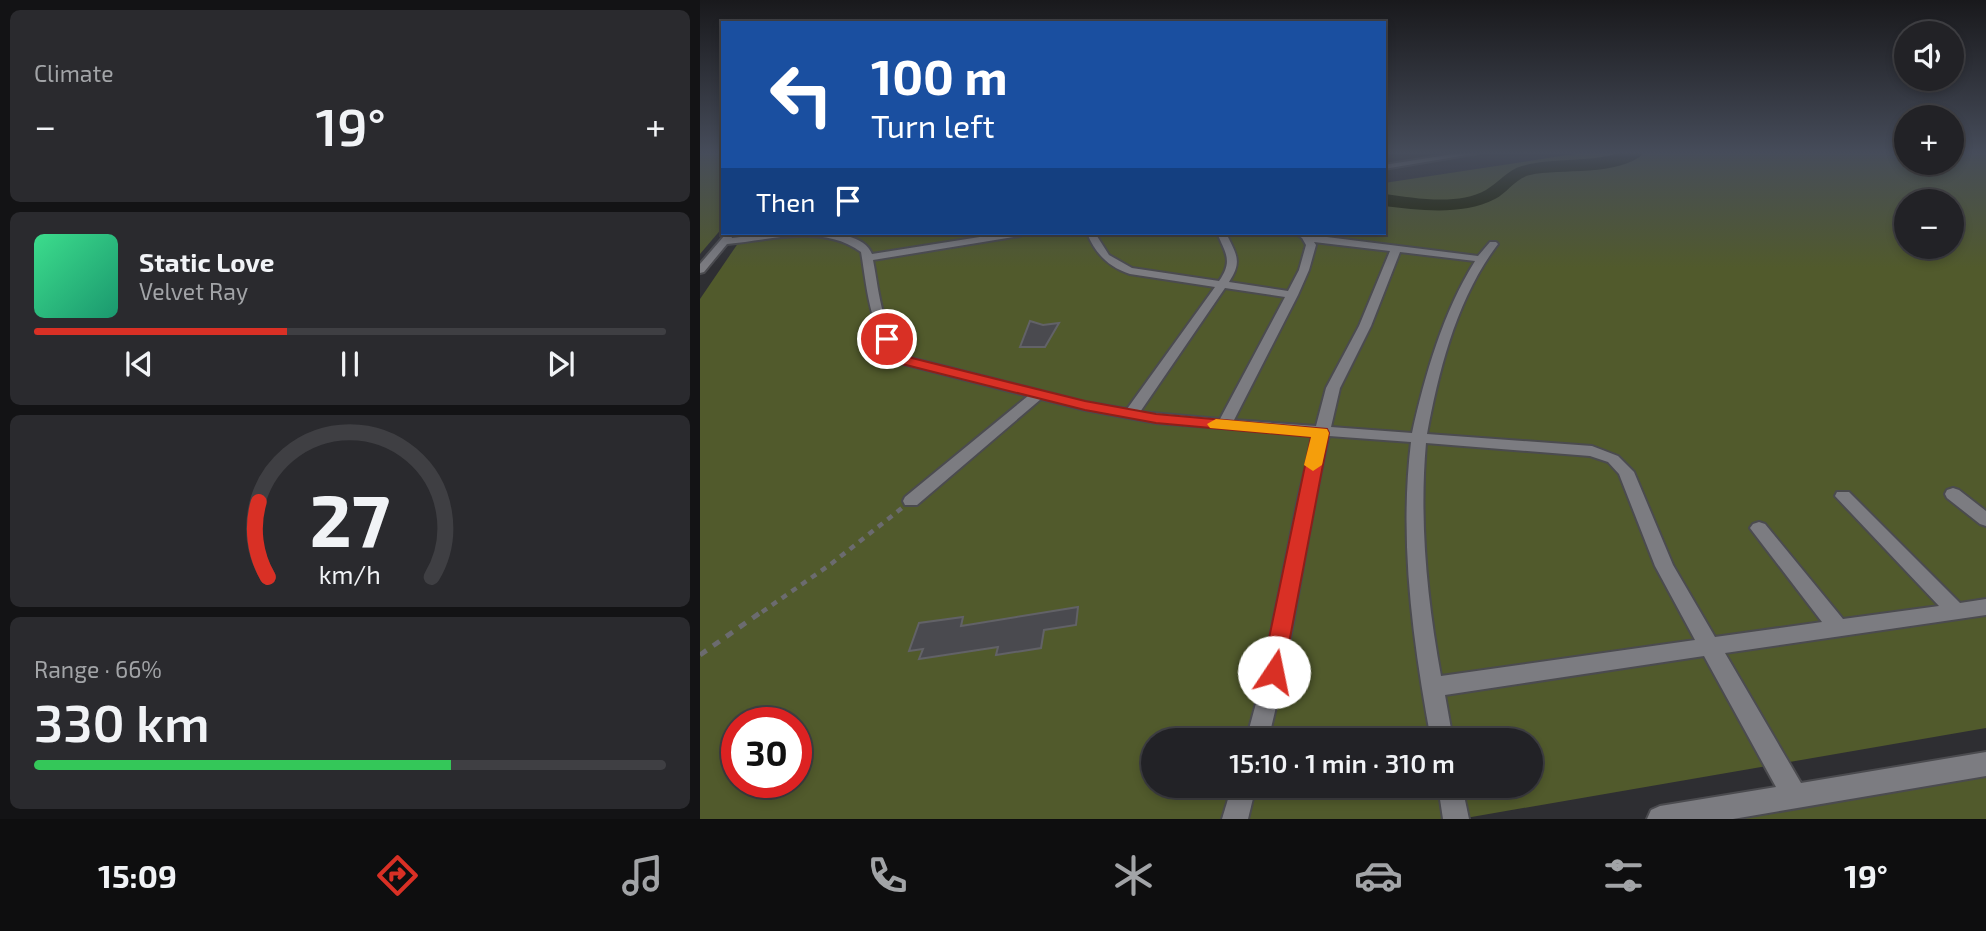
<!DOCTYPE html>
<meta charset="utf-8">
<style>
:root{--surface:#222226;--page:#2a2a2e;--text:#f1f3f6;--muted:#a2a4a7;--line:#3f3f43;--accent:#d93025}
body{margin:0;font-family:"Exo 2",sans-serif;background:var(--page);color:var(--text);height:100vh;display:flex;flex-direction:column;font-size:26px;white-space:nowrap}
*{box-sizing:border-box;margin:0}
p{font-size:23px;color:var(--muted)}
.icon{flex:none;width:38px;height:38px;fill:none;stroke:currentColor;stroke-width:2;stroke-linecap:round;stroke-linejoin:round}
.map{position:relative;flex:1;overflow:hidden}
.sheet{display:flex;flex-direction:column;gap:10px;padding:10px;background:#131315;width:700px}
.sheet>*{flex:none}
.hud{position:absolute;left:21px;top:21px;width:665px;height:214px;border-radius:0px;box-shadow:0 4px 10px #0003,0 0 0 2px var(--line);background:#1a4fa0;color:#fff;overflow:hidden}
.controls{position:absolute;left:1194px;top:21px;display:grid;gap:14px}
.controls a{display:grid;place-items:center;width:70px;height:70px;border-radius:50%;background:var(--surface);box-shadow:0 4px 10px #0003,0 0 0 2px var(--line);font-size:35px}
.speed{position:absolute;left:21px;top:707px;display:flex;gap:14px;font-size:35px;font-weight:700;text-align:center}
.speed>*{display:grid;place-content:center;width:91px;height:91px;border-radius:50%;background:var(--surface);box-shadow:0 4px 10px #0003,0 0 0 2px var(--line);line-height:1}
.speed .limit{border:10px solid #d22;background:#fff;color:#111}
.pin{position:absolute;display:grid;place-items:center;width:60px;height:60px;color:#fff;margin:-30px;border:4px solid #fff;border-radius:50%;box-shadow:0 2px 7px #0007}
.me{position:absolute;width:77px;margin:-38px;rotate:11deg;stroke-linejoin:round;filter:drop-shadow(0 0 5px #0008)}
.turn{display:flex;align-items:center;gap:24px;height:147px;padding:0 35px;font-size:32px}
.turn .icon{width:91px;height:91px;stroke-width:2.5}
.turn b{display:block;font-size:49px;line-height:60px}
.then{display:flex;align-items:center;height:66px;padding:0 35px;background:#0003;gap:14px;font-size:26px}
.big{font-size:52px;font-weight:600;line-height:1.1}
.sheet .widget{flex:1;display:flex;flex-direction:column;justify-content:center;gap:10px;min-width:0;padding:0 24px;border-radius:10px;background:var(--page)}
.sheet .dial{align-items:center;gap:0}
.dial svg{height:182px;overflow:visible;fill:none;stroke:var(--line);stroke-width:7;stroke-linecap:round;text-anchor:middle}
.dial text{fill:var(--text);stroke:none}
.song{display:flex;align-items:center;gap:21px}
.cover{width:84px;height:84px;border-radius:10px;background:linear-gradient(135deg,hsl(150 70% 55%),hsl(160 70% 35%))}
.played{height:7px;border-radius:4px;background:linear-gradient(90deg,var(--accent) 40%,var(--line) 40%)}
.keys{display:flex;justify-content:space-around;direction:ltr}
.heat{display:flex;justify-content:space-between;align-items:center;font-size:38px;direction:ltr}
.charge{height:10px;border-radius:5px;background:linear-gradient(90deg,#34c759 66%,var(--line) 0)}
.trip{position:absolute;left:441px;top:728px;width:402px;height:70px;border-radius:35px;background:var(--surface);box-shadow:0 4px 10px #0003,0 0 0 2px var(--line);font-weight:600;line-height:70px;text-align:center}
.tab-bar{display:flex;height:112px;justify-content:space-around;align-items:center;background:#0e0e0f;color:var(--muted)}
.tab-bar .icon{width:49px;height:49px}
.tab-bar .selected{color:var(--accent)}
.tab-bar b{font-size:32px;color:var(--text)}
main{display:flex;flex:1;min-height:0}
.map>svg:first-child{display:block}
.green{fill:#515a2c;fill-rule:evenodd}
.lines{fill:none;stroke-linecap:round;stroke-linejoin:round}
.river{fill:#1c2100;fill-rule:evenodd}
.building{fill:#4a4a4f;stroke:#626267;stroke-width:2}
.street-casing{stroke:#4b4b4f;stroke-width:4}
.path-far1{stroke:#6b6b6f;stroke-width:4.5;stroke-dasharray:6 6;stroke-linecap:butt}
.path{stroke:#6b6b6f;stroke-width:5;stroke-dasharray:8 8;stroke-linecap:butt}
.street{fill:#7c7c81;fill-rule:evenodd}
.route{fill:#d93025;stroke:#8d1f18;stroke-width:2}
.slow{fill:#f59e0b}
</style>
<main>
<section class="sheet">
<div class="widget"><p>Climate</p>
<div class="heat"><a>−</a><b class="big">19°</b><a>+</a></div>
</div>
<div class="widget">
<div class="song"><i class="cover"></i><div><b>Static Love</b><p>Velvet Ray</p></div></div>
<div class="played"></div>
<div class="keys"><svg class="icon" aria-label="previous" viewBox="0 0 24 24"><path d="M18 5L8 12l10 7zM5 5v14"/></svg><svg class="icon" aria-label="pause" viewBox="0 0 24 24"><path d="M8 5v14M16 5v14"/></svg><svg class="icon" aria-label="next" viewBox="0 0 24 24"><path d="M6 5l10 7-10 7zM19 5v14"/></svg></div>
</div>
<div class="widget dial"><svg viewBox="0 0 100 80">
<path d="M14 69A42 42 0 1 1 86 69"/>
<path d="M14 69A42 42 0 0 1 10 36" stroke="#d93025"/>
<text x="50" y="56" font-size="32" font-weight="700">27</text>
<text x="50" y="72" font-size="11">km/h</text>
</svg></div>
<div class="widget"><p>Range · 66%</p><b class="big">330 km</b><div class="charge"></div></div>
</section>
<div class="map">
<svg width="1286" height="819" viewBox="0 0 1286 819">
<rect width="100%" height="100%" fill="#2e2e32"/>
<g class="green">
<polygon points="0,153 23,153 23,227 0,254"/>
<path d="M881,153H1206V163H1251V153H1286V728L760,819H0V299L45,233H684V183ZM1206,201H1251V247H1206ZM37,723H96V782H37ZM453,740H831V786H453Z"/>
<polygon points="1286,777 1286,819 1037,819"/>
</g>
<g class="lines">
<path class="river" d="M919,153H944C920,177 860,168 830,175C816,178 807,193 795,199C762,216 719,210 684,206V194C715,198 758,206 786,190C799,182 808,170 822,166C854,157 887,163 919,153Z"/>
</g>
<g class="building">
<polygon points="330,321 343,325 359,323 345,347 320,347"/>
<polygon points="378,607 376,625 344,630 341,648 296,655 298,647 219,659 223,649 209,651 219,623 263,617 261,626"/>
</g>
<g class="lines">
<defs>
<g id="street">
<polygon points="760,153 778,153 684,169 684,165"/>
<path d="M76,233C101,233 161,226 172,254L305,233H324L320,236L173,260C180,296 181,334 211,358L385,402L427,409L515,287L430,274C408,267 395,253 387,233H395L409,255L432,268L519,281C533,261 526,254 517,233H526C536,254 543,261 529,282L588,291L599,270L606,245L602,238L595,233L778,256L790,242H796L798,244C757,298 739,369 727,434L892,446L918,456L934,472L973,565L1015,637L1122,622L1053,532L1050,528L1053,524L1059,522L1065,524L1143,619L1239,606L1135,496L1137,492H1149L1260,603L1286,599V615L1025,653L1101,783L1286,752V776L1033,819H947L951,810L960,806L1076,787L1004,656L745,695L753,740H731C713,642 699,542 711,442L629,436C605,537 594,640 568,740H546L558,696L599,494L614,435L456,423L385,410L341,399L217,505H205L203,501L205,497L328,396L203,364C169,335 168,293 161,252C123,224 70,240 27,244L4,272L0,273V264L25,235H31L32,238ZM614,242L690,251L659,326L626,388L616,426L534,420L598,295L609,270L616,245ZM700,252L775,261C743,312 725,375 712,433L631,427L640,388L671,326ZM525,288L585,297L520,419L440,412ZM726,443L890,456L908,462L919,474L955,566L995,640L741,676C727,599 719,521 726,443Z"/>
<polygon points="1253,488 1259,490 1286,511 1286,526 1280,524 1247,498 1245,494 1247,490"/>
<polygon points="532,786 556,786 548,819 522,819"/>
<polygon points="738,786 762,786 769,819 743,819"/>
</g>
</defs>
<use href="#street" class="street-casing"/>
<polyline class="path-far1" points="62,612 131,564 202,508"/>
<polyline class="path" points="0,655 64,610"/>
<use href="#street" class="street"/>
</g>
<linearGradient id="sky" x2="0" y2="1"><stop stop-color="#19191c"/><stop offset="0.57" stop-color="#464c5a"/><stop offset="1" stop-color="#464c5a" stop-opacity="0"/></linearGradient>
<rect width="1286" height="268" fill="url(#sky)"/>
<polygon class="route" points="183,336 192,336 200,350 212,358 385,401 456,414 627,429 629,433 582,680 574,683 566,680 562,672 611,437 456,423 385,410 202,364 189,356 181,339"/>
<polygon class="slow" points="516,419 627,429 629,433 622,465 613,471 604,465 611,437 510,428 507,424"/>
</svg>
<div class="controls">
<a><svg class="icon" aria-label="sound" viewBox="0 0 24 24"><path d="M4 9h4l5-4v14l-5-4H4zM17 9q2 3 0 6"/></svg></a>
<a>+</a>
<a>−</a>
</div>
<div class="speed"><div class="limit">30</div></div>
<div class="pin" style="left:187px;top:339px;background:#d93025"><svg class="icon" aria-label="arrive" viewBox="0 0 24 24"><path d="M6 21V4h12l-3 4 3 4H6"/></svg></div>
<svg class="me" style="left:574px;top:672px" viewBox="-20 -20 40 40"><circle r="19" fill="#fff"/><path d="M0-13L10 11 0 6-10 11z" fill="#d93025"/></svg>
<div class="trip">15:10 · 1 min · 310 m</div>
<div class="hud">
<div class="turn"><svg class="icon" aria-label="left" viewBox="0 0 24 24"><path d="M17 20v-9H6M10 6l-5 5 5 5"/></svg><div><b>100 m</b>Turn left</div></div>
<div class="then">Then<svg class="icon" aria-label="arrive" viewBox="0 0 24 24"><path d="M6 21V4h12l-3 4 3 4H6"/></svg></div>
</div>
</div>
</main>
<nav class="tab-bar">
<b>15:09</b>
<svg class="icon selected" aria-label="directions" viewBox="0 0 24 24"><path d="M12 3l9 9-9 9-9-9zM9 14v-3h6M13 9l2 2-2 2"/></svg>
<svg class="icon" aria-label="music" viewBox="0 0 24 24"><path d="M9 18V5l10-2v13"/><circle cx="6" cy="18" r="3"/><circle cx="16" cy="16" r="3"/></svg>
<svg class="icon" aria-label="phone" viewBox="0 0 24 24"><path d="M5 4h4l2 5-3 2q2 4 5 5l2-3 5 2v4C11 20 4 13 5 4z"/></svg>
<svg class="icon" aria-label="climate" viewBox="0 0 24 24"><path d="M12 3v18M4 7l16 10M4 17L20 7"/></svg>
<svg class="icon" aria-label="car" viewBox="0 0 24 24"><path d="M5 17H2v-5l4-1 3-4h7l3 4 3 1v5h-3M9 17h6M6 11h13"/><circle cx="7" cy="17" r="2"/><circle cx="17" cy="17" r="2"/></svg>
<svg class="icon" aria-label="filters" viewBox="0 0 24 24"><path d="M4 7h16M4 17h16"/><circle cx="9" cy="7" r="2"/><circle cx="15" cy="17" r="2"/></svg>
<b>19°</b>
</nav>
